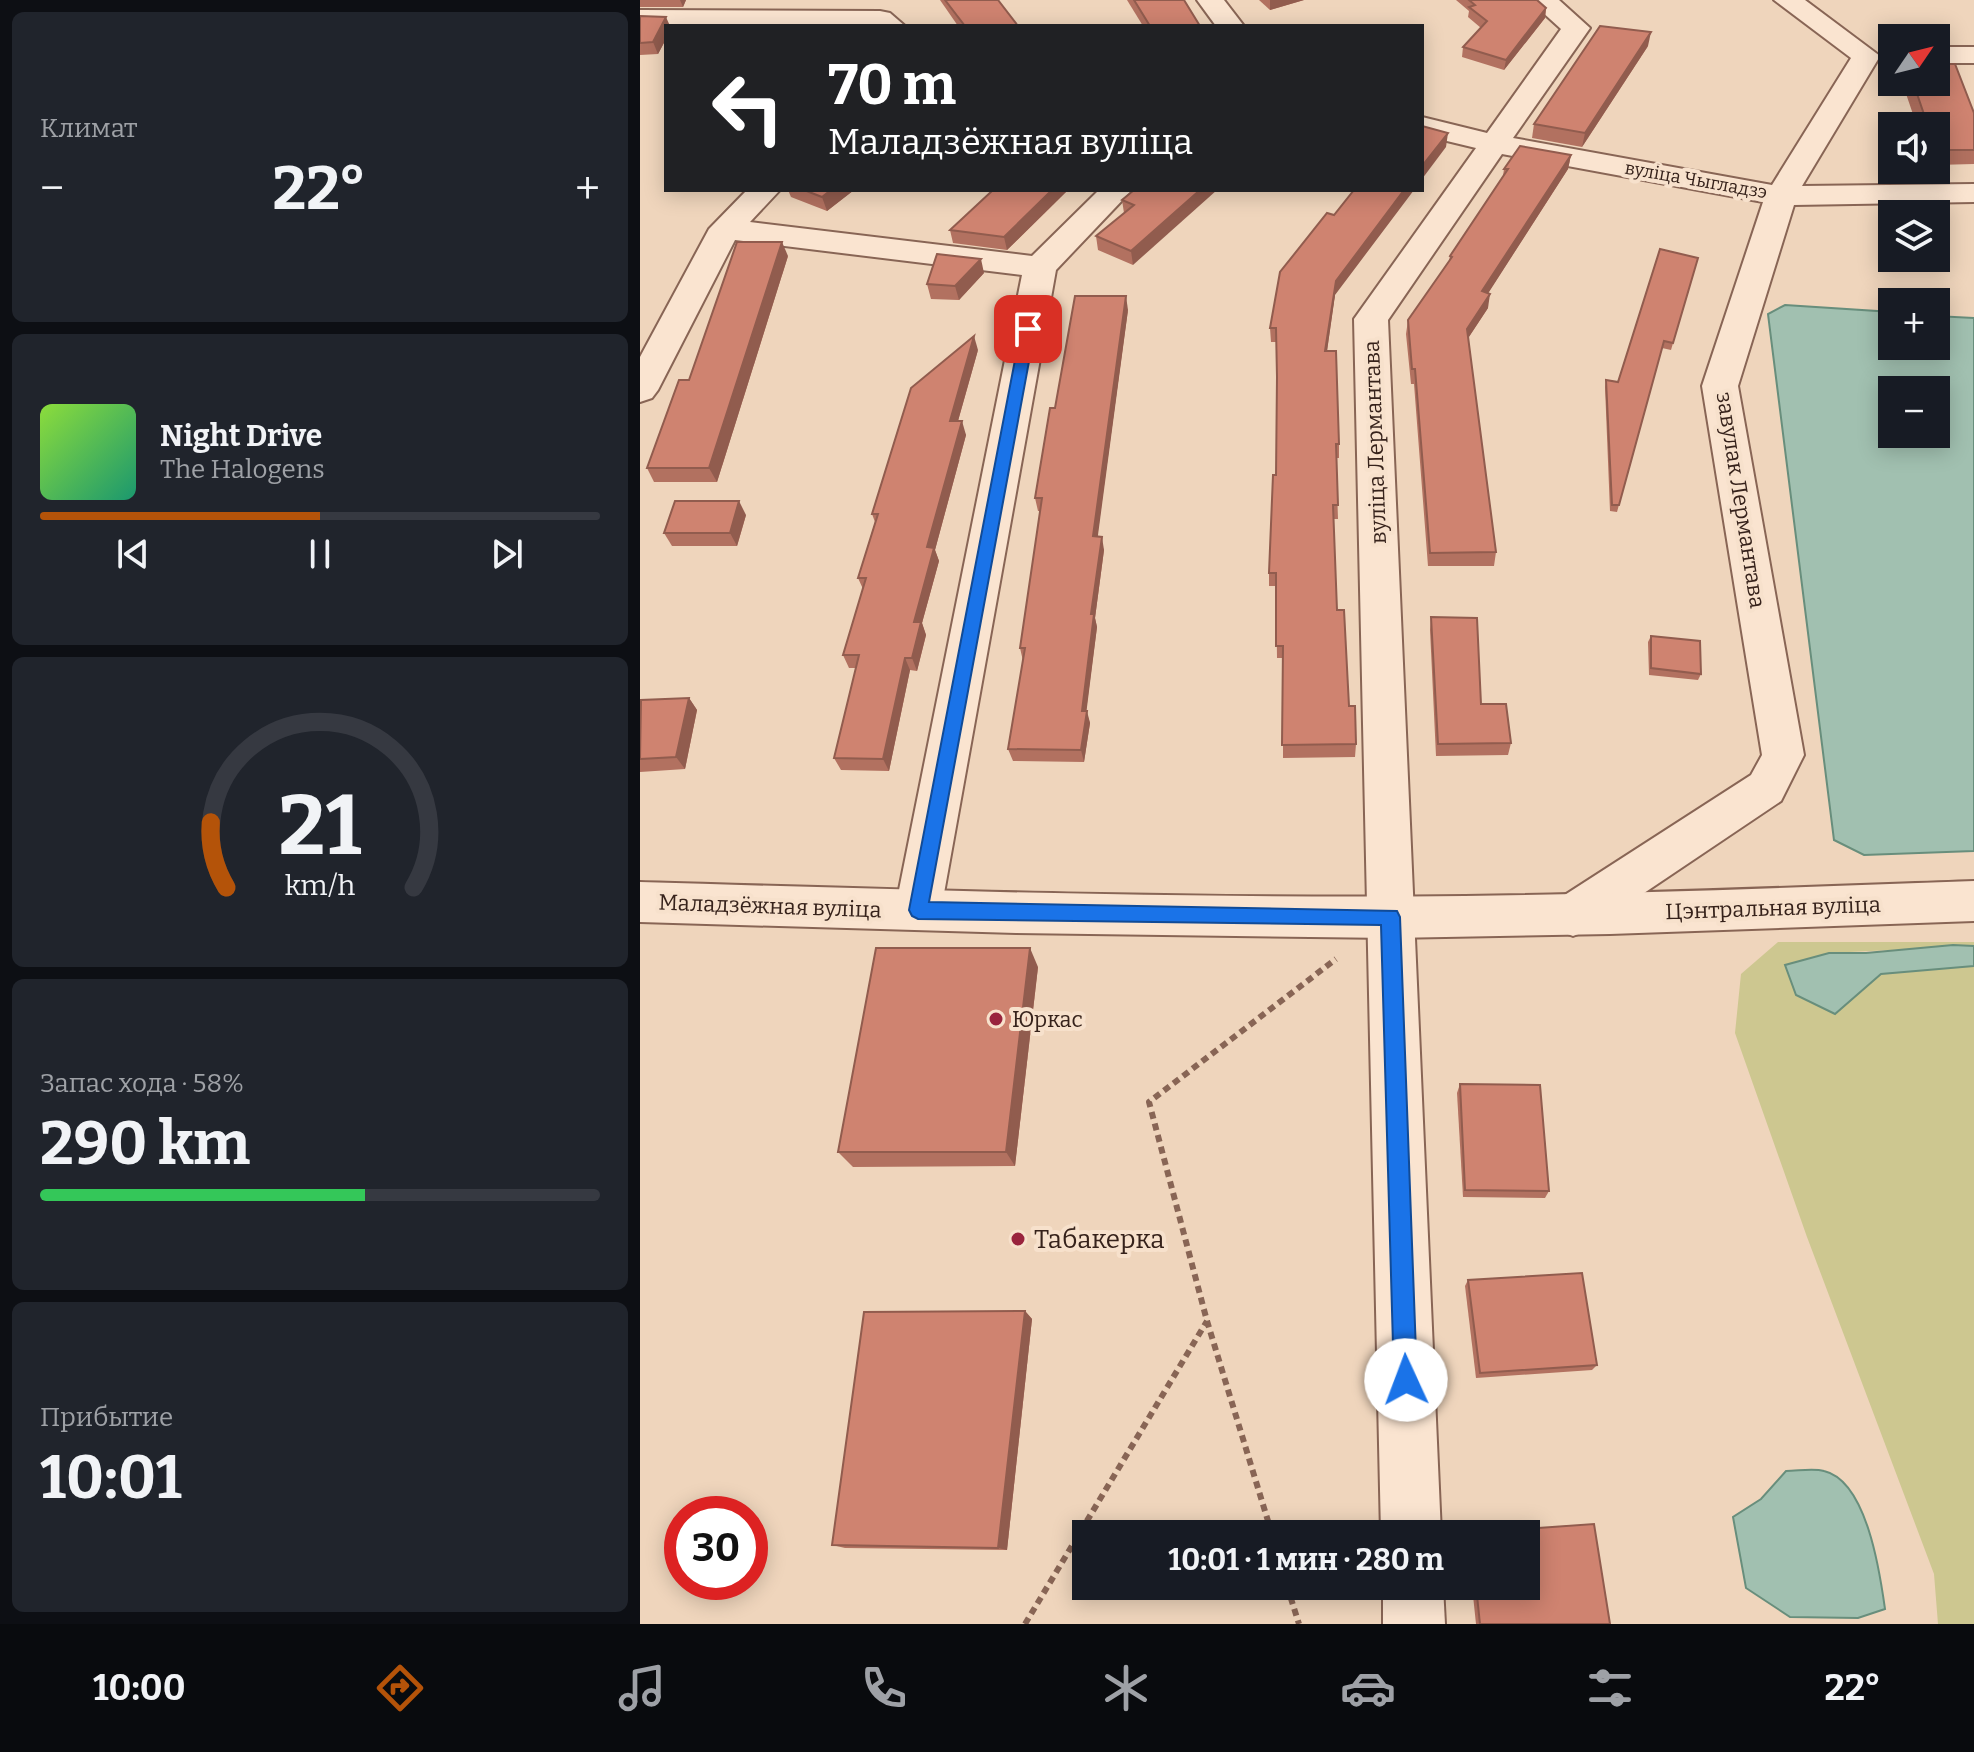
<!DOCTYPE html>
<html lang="ru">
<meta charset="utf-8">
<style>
:root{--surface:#171b24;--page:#20242c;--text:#f1f3f6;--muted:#9ea1a6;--line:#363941;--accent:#b45309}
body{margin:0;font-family:Bitter,serif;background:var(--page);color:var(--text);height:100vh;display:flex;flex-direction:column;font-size:30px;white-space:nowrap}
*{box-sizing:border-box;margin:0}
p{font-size:26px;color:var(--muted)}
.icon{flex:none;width:44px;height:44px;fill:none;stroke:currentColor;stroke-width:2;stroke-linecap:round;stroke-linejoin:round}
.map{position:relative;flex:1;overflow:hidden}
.side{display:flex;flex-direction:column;gap:12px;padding:12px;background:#0d0f14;width:640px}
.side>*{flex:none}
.guide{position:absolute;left:24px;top:24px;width:760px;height:168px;border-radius:0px;box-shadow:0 4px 20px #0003;background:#202124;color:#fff;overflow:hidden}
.needle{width:52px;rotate:55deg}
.tools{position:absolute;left:1238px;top:24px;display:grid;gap:16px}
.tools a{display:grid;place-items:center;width:72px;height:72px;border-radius:0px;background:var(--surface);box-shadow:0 4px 20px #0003;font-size:40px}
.speed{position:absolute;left:24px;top:1496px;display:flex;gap:16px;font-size:40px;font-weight:700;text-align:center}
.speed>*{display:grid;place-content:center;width:104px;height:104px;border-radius:50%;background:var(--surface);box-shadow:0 4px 20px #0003;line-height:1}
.speed .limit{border:12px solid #d22;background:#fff;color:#111}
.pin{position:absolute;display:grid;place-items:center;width:68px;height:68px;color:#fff;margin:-34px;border-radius:16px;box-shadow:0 4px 12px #0006}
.me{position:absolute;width:88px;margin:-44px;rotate:358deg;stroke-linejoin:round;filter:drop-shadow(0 0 6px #0008)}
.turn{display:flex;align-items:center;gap:28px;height:168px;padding:0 32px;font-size:36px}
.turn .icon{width:104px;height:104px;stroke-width:2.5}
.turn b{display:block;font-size:56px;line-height:68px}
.big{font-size:60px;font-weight:700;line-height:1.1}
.side .card{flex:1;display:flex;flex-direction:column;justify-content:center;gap:12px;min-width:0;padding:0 28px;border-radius:12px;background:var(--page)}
.side .dial{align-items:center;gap:0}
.dial svg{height:208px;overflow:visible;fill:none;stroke:var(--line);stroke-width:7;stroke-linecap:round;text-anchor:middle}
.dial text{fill:var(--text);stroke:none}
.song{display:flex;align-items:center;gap:24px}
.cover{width:96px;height:96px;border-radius:12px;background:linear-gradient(135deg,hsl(90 70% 55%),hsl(160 70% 35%))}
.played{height:8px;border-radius:4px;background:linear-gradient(90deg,var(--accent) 50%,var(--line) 50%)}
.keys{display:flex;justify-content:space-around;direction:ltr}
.heat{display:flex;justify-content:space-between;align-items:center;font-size:44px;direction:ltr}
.charge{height:12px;border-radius:6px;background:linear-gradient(90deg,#34c759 58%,var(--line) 0)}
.trip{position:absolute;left:432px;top:1520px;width:468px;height:80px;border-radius:0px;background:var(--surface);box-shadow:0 4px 20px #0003;font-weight:700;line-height:80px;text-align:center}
.tab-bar{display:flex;height:128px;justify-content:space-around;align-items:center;background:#090b0e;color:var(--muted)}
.tab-bar .icon{width:56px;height:56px}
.tab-bar .selected{color:var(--accent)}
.tab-bar b{font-size:36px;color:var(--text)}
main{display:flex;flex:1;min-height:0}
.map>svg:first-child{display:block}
.green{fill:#cdc790}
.water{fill:#a1c0b0;stroke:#688e7c;stroke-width:2;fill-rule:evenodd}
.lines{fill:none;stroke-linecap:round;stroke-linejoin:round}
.minor-casing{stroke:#886555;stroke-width:4}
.tertiary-casing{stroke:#886555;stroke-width:4}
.path{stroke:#886555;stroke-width:6;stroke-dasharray:7 5;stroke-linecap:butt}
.minor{fill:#fae4d0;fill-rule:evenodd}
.tertiary{fill:#fae4d0;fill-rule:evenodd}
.wall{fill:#b27160}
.shaded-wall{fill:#915c4e}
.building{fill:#cf8370;stroke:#915c4e;stroke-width:2}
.route{fill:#1a73e8;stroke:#114b97;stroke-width:2}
.poi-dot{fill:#99233d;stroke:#f7e1cc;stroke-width:3}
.labels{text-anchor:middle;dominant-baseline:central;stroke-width:8;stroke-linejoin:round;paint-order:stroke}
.far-street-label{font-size:18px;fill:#36221b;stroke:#f7e1cc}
.street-label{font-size:22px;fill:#36221b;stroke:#f7e1cc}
.poi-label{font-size:22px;fill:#36221b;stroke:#f7e1cc;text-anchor:start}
.near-poi-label{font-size:26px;fill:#36221b;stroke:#f7e1cc;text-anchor:start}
</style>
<main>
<section class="side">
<div class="card"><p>Климат</p>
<div class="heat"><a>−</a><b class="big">22°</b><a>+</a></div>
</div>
<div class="card">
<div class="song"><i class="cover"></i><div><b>Night Drive</b><p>The Halogens</p></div></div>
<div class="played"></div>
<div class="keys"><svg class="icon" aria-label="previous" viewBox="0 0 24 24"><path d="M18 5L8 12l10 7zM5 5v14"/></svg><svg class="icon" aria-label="pause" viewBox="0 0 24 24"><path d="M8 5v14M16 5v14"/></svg><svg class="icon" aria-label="next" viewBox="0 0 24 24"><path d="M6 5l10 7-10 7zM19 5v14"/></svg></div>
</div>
<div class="card dial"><svg viewBox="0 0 100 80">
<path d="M14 69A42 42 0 1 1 86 69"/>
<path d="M14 69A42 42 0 0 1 8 44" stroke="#b45309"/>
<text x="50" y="56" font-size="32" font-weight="700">21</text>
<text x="50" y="72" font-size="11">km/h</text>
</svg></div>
<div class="card"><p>Запас хода · 58%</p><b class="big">290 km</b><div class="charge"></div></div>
<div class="card"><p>Прибытие</p><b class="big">10:01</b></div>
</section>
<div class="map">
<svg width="1334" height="1624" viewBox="0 0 1334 1624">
<rect width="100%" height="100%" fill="#efd5bc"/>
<polygon class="green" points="1138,942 1334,942 1334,946 1189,953 1195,1013 1241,974 1334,966 1334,1624 1298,1624 1294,1574 1167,1237 1095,1033 1101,974"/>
<g class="water">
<path d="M1145,305L1252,312V346H1296V316L1334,318V851L1224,855L1194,840L1128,314ZM1252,390H1296V434H1252Z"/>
<polygon points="1313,945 1334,946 1334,966 1241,974 1195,1014 1156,995 1145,965 1189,953 1226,953"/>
<path d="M1146,1471C1158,1471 1173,1468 1184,1471C1227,1481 1240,1573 1245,1609L1218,1618L1150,1617L1106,1588L1093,1517L1121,1499Z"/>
</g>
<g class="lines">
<defs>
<g id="minor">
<polygon points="557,0 584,0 604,26 576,26"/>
<polygon points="889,0 919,0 950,28 873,138 1132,185 1211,58 1134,0 1165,0 1240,56 1162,186 1334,184 1334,202 1154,205 1098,386 1164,755 1141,801 949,930 933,936 917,930 910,915 917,900 1111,775 1122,755 1062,386 1123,202 862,154 748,320 801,1534 741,1534 714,319 836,148 782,135 782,117 847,133 921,29"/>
<polygon points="0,10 240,11 250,13 265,26 0,26"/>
<rect x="1296" y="47" width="38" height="16"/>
<polygon points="107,190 140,190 110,222 392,256 459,190 492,190 416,270 301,910 294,924 278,930 262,924 255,910 382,275 95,240 18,390 12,398 0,402 0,357 69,229"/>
<polygon points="743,1586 803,1586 805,1624 743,1624"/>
</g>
<path id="tertiary" d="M1334,881V921L970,934L751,938L376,933L0,922V882C275,890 550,899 825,896C994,894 1164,887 1334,881Z"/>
</defs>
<use href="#minor" class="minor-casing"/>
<use href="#tertiary" class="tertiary-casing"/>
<g class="path">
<polyline points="632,1534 567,1321 509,1102 696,959"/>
<polyline points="647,1586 659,1624"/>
<polyline points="385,1624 567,1321"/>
</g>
<use href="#minor" class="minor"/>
<use href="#tertiary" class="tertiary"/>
</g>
<g class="wall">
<polygon points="0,0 46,0 43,7 0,7"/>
<polygon points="300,0 358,0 378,26 318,26"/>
<polygon points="487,0 544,0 560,26 503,26"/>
<polygon points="619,0 664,0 630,10"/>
<polygon points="816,0 897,0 906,8 905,18 864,70 822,57 823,47 841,28 828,17 829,11"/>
<polygon points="0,16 26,26 26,39 18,54 0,55"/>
<polygon points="1008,46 942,147 892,138 894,124"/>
<polygon points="1262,82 1296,82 1334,113 1334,164 1296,165 1296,126 1277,126"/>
<polygon points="931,155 928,169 848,293 848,308 828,338 856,552 854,566 788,566 774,384 771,384 766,334 768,320 809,261 810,256 863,176 864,169"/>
<polygon points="148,190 214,190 187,211 151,197"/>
<polygon points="353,190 433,190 431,192 428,190 367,250 313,243 310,230"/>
<polygon points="494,190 493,265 458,250 456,236 484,213 482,200"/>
<polygon points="694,215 695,295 687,351 699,444 699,458 696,458 698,519 693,519 697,610 709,706 716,744 715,757 643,758 643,658 637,658 636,586 629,586 629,573 636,475 637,377 637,342 631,342 630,328"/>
<polygon points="148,256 77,482 14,482 7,468 49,380"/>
<polygon points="1058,258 1031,350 1022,348 977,512 970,511 965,387 966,380 978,382"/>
<polygon points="344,273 319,300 291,299 287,284"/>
<polygon points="488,310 457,536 464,550 455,618 457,627 446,711 450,723 444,762 373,761 368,749 383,661 380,648 400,511 398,511 395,498"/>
<polygon points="338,350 318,421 326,435 295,550 299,561 282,623 286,635 277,671 270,670 249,771 201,770 194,758 216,668 209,668 203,655 223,589 218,578 235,522 232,514"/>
<polygon points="106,515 97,546 32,546 24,533"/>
<polygon points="791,617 841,704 871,743 868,755 796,756 790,630"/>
<polygon points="1011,636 1061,674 1058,680 1009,675 1008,642"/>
<polygon points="49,698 57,710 45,769 0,772 0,703"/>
<polygon points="398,967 375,1166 213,1167 198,1152"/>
<polygon points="820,1084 909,1191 905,1198 823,1197 817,1093"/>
<polygon points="828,1280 957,1365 952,1370 836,1378 825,1286"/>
<polygon points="385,1311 392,1319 367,1550 205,1548 192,1545"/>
<polygon points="954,1524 970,1624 836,1624 832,1586 886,1586 886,1534 827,1534 830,1533"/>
</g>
<g class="shaded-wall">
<polygon points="40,0 46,0 43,7"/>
<polygon points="630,0 664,0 630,10"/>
<polygon points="906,8 905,18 864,70 866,60"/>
<polygon points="26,17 30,26 26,26 26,39 18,54 13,42"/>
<polygon points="1011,32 1008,46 942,147 945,133"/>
<polygon points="808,133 806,147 782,179 782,166"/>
<polygon points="931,155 928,169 840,306 842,291"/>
<polygon points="191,190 214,190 187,211 182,197"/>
<polygon points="412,190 428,190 367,250 364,237"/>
<polygon points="560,190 577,190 493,265 491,251"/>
<polygon points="764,190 774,190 695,295 685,365 685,351 696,281"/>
<polygon points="142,242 148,256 77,482 69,468"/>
<polygon points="341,259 344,273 319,300 315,286"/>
<polygon points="850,294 848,308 825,343 827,329"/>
<polygon points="486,296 488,310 456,550 453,536"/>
<polygon points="334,336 338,350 314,435 310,421"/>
<polygon points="322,421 326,435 295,550 299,561 282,623 286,635 277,671 272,658 274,622 287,547"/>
<polygon points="99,501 106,515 97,546 90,533"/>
<polygon points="462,537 464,550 455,618 457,627 445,723 442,711 451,614"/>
<polygon points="265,658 270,670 249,771 243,759"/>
<polygon points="49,698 57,710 45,769 36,757"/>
<polygon points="447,711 450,723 444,762 441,750"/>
<polygon points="390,948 398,967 375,1166 366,1152"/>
<polygon points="385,1311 392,1319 367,1550 358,1548"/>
</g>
<g class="building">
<polygon points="305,0 358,0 378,26 325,26"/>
<polygon points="494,0 544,0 560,26 510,26"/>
<polygon points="829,0 897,0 906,8 866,60 823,47 847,21 829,7 835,5"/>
<polygon points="0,16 26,17 13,42 0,43"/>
<polygon points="960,26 1011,32 945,133 894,124"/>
<polygon points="1296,64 1315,64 1334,113 1334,150 1297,150 1296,126 1288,126 1273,82 1296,82"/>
<polygon points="782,126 808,133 782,166"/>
<polygon points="880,146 931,155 842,291 850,294 827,329 856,552 790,553 775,369 772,369 768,320 812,257 810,256 868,169 864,169"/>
<polygon points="164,190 191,190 182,197"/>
<polygon points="353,190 412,190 364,237 310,230"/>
<polygon points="494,190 560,190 491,251 456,236 494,205 482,200"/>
<polygon points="714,190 764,190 696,281 685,351 696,351 699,444 696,444 698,505 693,505 697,610 704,610 709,706 715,706 716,744 642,745 643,646 636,646 636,573 629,573 633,475 636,475 637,377 636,328 630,328 640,272 687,213 694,215"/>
<polygon points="97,242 142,242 69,468 7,468 39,380 49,380"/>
<polygon points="1020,249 1058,258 1033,343 1024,341 979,505 972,505 966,380 978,382"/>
<polygon points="297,254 341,259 315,286 287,284"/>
<polygon points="435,296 486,296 453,536 462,537 451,614 454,614 442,711 447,711 441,750 368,749 385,648 380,648 402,498 395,498 410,408 415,408"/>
<polygon points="334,336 310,421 322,421 287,547 294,548 274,622 281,622 272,658 265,658 243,759 194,758 219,655 203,655 226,578 218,578 238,514 232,514 271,388"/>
<polygon points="35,501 99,501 90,533 24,533"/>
<polygon points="791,617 837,618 841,704 866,704 871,743 798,744"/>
<polygon points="1011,636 1060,641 1061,674 1011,668"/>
<polygon points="49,698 36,757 0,759 1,700"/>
<polygon points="236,948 390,948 366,1152 198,1152"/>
<polygon points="820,1084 900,1085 909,1191 825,1190"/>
<polygon points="942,1273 957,1365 840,1373 828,1280"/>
<polygon points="385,1311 358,1548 192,1545 224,1312"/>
<polygon points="954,1524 970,1624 840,1624 836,1586 886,1586 886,1534 830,1534 830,1533"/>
</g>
<polygon class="route" points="388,324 395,329 289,902 757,911 760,917 777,1380 774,1388 766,1391 758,1388 754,1380 741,925 278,919 272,916 269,910 381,329"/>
<g class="poi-dot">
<circle cx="356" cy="1019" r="8"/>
<circle cx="378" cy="1239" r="8"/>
</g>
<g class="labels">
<g class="far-street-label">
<text transform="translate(1056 180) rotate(10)">вуліца Чыгладзэ</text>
</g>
<g class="street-label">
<text transform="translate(735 442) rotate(-92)">вуліца Лермантава</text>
<text transform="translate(1101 500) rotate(81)">завулак Лермантава</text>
<text transform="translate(130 906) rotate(2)">Маладзёжная вуліца</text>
<text transform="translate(1133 908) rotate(-2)">Цэнтральная вуліца</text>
</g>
<g class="poi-label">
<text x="372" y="1019">Юркас</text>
</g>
<g class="near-poi-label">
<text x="394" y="1239">Табакерка</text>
</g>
</g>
</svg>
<div class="tools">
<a><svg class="needle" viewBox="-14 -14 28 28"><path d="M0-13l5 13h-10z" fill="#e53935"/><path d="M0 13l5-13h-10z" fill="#9ea1a6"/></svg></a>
<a><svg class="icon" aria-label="sound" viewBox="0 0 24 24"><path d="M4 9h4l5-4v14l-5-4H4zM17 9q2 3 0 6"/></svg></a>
<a><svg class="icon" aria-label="layers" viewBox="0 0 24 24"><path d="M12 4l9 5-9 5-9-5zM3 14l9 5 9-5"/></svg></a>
<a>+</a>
<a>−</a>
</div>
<div class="speed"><div class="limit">30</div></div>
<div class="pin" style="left:388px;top:329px;background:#d93025"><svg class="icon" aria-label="arrive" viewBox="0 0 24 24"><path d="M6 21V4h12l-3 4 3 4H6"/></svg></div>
<svg class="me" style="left:766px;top:1380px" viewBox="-20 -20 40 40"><circle r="19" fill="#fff"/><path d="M0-13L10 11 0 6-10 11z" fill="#1a73e8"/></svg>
<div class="trip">10:01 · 1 мин · 280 m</div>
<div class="guide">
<div class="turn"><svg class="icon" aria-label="left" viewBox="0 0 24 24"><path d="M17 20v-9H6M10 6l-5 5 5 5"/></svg><div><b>70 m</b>Маладзёжная вуліца</div></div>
</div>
</div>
</main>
<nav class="tab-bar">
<b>10:00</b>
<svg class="icon selected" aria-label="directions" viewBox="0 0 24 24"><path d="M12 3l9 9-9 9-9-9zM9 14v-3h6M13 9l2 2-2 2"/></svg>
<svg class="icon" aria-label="music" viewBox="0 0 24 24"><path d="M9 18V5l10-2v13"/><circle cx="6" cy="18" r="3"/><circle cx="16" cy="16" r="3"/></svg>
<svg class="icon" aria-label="phone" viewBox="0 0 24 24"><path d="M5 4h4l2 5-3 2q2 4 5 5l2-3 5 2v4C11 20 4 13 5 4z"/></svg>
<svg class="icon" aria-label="climate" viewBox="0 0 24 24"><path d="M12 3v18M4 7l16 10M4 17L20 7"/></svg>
<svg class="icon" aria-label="car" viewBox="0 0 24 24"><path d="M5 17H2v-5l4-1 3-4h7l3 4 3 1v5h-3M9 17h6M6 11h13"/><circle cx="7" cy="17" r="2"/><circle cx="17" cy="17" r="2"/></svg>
<svg class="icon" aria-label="filters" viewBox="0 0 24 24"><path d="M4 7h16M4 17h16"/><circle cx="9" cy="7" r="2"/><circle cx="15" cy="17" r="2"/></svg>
<b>22°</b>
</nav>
